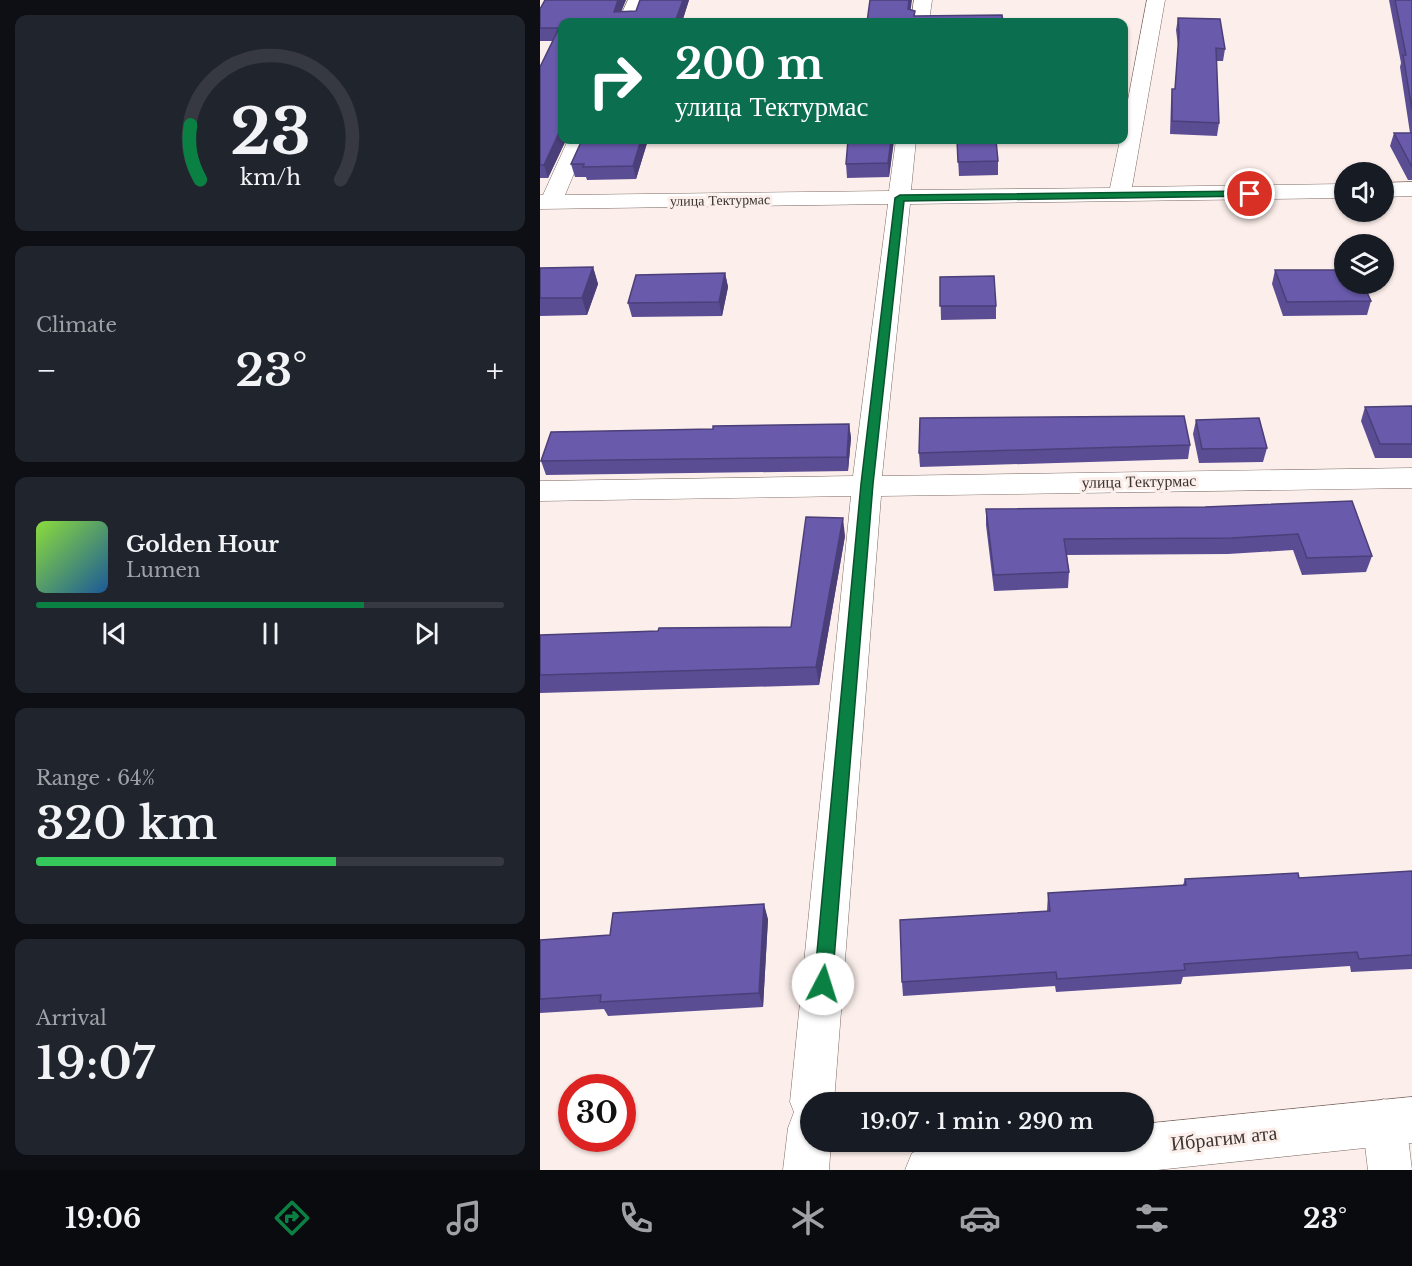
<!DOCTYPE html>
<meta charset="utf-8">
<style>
:root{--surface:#171b24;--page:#20242c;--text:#f1f3f6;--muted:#9ea1a6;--line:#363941;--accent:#0b8043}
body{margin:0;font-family:"Libre Baskerville",serif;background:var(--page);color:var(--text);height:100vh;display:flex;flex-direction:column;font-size:22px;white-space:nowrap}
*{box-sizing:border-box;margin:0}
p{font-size:20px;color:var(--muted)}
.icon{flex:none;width:33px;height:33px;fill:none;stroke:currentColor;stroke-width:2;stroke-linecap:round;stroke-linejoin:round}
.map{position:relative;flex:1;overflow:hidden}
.panel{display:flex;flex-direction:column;gap:15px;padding:15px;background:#0d0f14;width:540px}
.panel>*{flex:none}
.hud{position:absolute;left:18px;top:18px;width:570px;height:126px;border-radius:12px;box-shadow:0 2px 4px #0004;background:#0b6e4f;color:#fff;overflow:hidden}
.buttons{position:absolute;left:794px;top:162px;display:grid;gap:12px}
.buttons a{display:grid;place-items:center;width:60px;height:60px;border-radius:50%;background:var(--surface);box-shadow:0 2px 4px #0004;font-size:30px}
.speed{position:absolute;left:18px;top:1074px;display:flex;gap:12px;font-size:30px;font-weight:700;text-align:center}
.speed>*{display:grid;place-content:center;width:78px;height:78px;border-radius:50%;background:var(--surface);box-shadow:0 2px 4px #0004;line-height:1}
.speed .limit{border:9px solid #d22;background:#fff;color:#111}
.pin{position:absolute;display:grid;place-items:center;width:51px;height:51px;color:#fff;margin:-26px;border:3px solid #fff;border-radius:50%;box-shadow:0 2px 6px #0007}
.me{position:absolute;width:66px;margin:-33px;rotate:5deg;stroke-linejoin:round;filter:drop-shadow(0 0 4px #0008)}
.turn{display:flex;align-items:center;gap:21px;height:126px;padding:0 18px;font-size:27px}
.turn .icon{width:78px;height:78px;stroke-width:2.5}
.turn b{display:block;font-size:42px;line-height:51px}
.big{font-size:45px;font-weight:600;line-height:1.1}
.panel .tile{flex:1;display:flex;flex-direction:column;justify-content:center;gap:9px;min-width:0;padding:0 21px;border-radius:12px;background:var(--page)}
.panel .dial{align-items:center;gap:0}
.dial svg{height:156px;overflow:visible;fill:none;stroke:var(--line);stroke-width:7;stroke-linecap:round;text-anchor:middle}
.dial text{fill:var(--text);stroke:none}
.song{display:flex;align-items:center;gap:18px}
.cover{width:72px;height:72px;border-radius:9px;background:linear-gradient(135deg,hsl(90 70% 55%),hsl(210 70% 35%))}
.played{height:6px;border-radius:3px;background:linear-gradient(90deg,var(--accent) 70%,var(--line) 70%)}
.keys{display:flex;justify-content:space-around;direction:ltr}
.heat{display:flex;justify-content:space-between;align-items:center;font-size:33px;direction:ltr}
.charge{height:9px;border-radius:4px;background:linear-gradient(90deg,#34c759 64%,var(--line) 0)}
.trip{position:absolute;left:260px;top:1092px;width:354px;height:60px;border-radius:30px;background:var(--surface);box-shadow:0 2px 4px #0004;font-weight:600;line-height:60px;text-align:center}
.tabs{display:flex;height:96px;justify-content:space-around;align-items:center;background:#090b0e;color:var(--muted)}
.tabs .icon{width:42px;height:42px}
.tabs .active{color:var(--accent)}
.tabs b{font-size:27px;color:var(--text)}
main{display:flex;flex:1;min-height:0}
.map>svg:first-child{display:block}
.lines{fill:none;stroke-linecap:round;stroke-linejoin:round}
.street-casing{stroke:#7d6a64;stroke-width:1}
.secondary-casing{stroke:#7d6a64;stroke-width:1}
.street{fill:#fff;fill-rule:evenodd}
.secondary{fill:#fff;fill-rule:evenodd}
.wall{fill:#5b4d94}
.shaded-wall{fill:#4a3f78}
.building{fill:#6a5aac;stroke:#4a3f78;stroke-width:1.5}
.route{fill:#0b8043;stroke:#07532c;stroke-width:1.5}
.labels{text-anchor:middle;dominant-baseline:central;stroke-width:6;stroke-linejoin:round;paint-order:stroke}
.far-street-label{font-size:14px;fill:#3c3431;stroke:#fcefeb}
.street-label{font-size:16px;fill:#3c3431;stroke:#fcefeb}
.near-street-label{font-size:20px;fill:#3c3431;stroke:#fcefeb}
</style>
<main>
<section class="panel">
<div class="tile dial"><svg viewBox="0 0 100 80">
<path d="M14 69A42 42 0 1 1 86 69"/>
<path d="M14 69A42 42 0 0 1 9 41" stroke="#0b8043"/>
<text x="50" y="56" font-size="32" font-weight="700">23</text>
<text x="50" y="72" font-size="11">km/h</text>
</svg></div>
<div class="tile"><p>Climate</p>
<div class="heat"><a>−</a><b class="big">23°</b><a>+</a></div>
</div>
<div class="tile">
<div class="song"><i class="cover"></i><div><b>Golden Hour</b><p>Lumen</p></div></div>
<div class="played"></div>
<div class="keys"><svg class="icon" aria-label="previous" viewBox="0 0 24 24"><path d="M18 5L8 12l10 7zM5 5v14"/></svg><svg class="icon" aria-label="pause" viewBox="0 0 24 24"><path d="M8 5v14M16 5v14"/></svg><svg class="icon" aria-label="next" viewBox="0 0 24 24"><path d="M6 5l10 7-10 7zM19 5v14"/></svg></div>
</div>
<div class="tile"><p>Range · 64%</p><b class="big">320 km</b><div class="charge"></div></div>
<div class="tile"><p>Arrival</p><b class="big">19:07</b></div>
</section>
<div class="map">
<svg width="872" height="1170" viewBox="0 0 872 1170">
<rect width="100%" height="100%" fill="#fcefeb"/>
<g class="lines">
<defs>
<g id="street">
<polygon points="88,0 106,0 96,22 78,22"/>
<polygon points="374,0 392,0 389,22 371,22"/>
<polygon points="607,0 625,0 592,187 804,184 804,198 370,204 342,476 872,468 872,488 341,496 294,1102 270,1102 270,1142 291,1142 289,1170 243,1170 248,1128 254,1112 250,1102 311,496 0,501 0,481 313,476 348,204 0,209 0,195 3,195 28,140 48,140 25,195 349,191 356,140 376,140 371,190 570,188 580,140 584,140 584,121"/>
<polygon points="872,182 872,196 843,197 843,183"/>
<polygon points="844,1099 860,1105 866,1121 872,1170 828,1170 822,1121 828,1105"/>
</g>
<polygon id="secondary" points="872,1097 872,1143 617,1170 365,1170 372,1153 389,1146 434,1142 603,1142 603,1124"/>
</defs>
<use href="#street" class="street-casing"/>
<use href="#secondary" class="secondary-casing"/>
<use href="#street" class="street"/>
<use href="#secondary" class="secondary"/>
</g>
<g class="wall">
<polygon points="5,0 86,0 81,11 96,11 100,0 149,0 142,22 22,22 22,140 26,140 8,178 0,178 0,67 13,41 0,41 0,9"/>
<polygon points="849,0 872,0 872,180 868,180 850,146 854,133 870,133 860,67 861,63"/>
<polygon points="638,18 685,49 683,61 676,61 679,123 677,136 630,134 631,101 632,89 635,89 638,46 636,30"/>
<polygon points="108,140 96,179 47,180 46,177 35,177 31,164"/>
<polygon points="308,140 354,140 349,177 307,178 306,164"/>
<polygon points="417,140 458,161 458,175 419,176"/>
<polygon points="53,267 58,284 47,315 0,316 0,268"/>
<polygon points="735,270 831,301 827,315 743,316 732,284"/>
<polygon points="185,273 188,287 182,316 92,317 88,303"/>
<polygon points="400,277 456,306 456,319 401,320"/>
<polygon points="872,406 872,458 835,458 821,421 825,407"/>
<polygon points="656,420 727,448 723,462 659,463 653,434"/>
<polygon points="309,424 311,438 308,471 6,475 1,461 173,429"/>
<polygon points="650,445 648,459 380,467 379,453"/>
<polygon points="665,507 832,556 826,572 762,575 753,550 688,554 527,555 529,572 528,588 454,591 446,525 446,509"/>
<polygon points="305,536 279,685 0,693 0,635 251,627"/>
<polygon points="872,871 872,969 811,972 810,966 643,977 641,984 516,992 515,986 363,996 362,982 507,911 508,893 643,885 645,879 759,878"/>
<polygon points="228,919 223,1007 68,1016 64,1009 0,1013 0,940 70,935"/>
</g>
<g class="shaded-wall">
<polygon points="78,0 86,0 77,22 74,12"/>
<polygon points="143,0 149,0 142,22 135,22"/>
<polygon points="369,0 372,0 369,22 368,9"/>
<polygon points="22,126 22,140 26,140 8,178 4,165"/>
<polygon points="101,140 108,140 96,179 93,166"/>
<polygon points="351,140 354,140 349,177 348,163"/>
<polygon points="53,267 58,284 47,315 42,298"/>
<polygon points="185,273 188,287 182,316 179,302"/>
<polygon points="309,424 311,438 308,471 307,457"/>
<polygon points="303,518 305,536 279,685 276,667"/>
<polygon points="224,904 228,919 223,1007 219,993"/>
</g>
<g class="building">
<polygon points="5,0 78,0 74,12 96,11 100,0 143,0 135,22 22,22 22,126 4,165 0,165 0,67 19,28 0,28 0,9"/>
<polygon points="330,0 369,0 368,9 375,11 374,16 462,15 463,22 327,22"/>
<polygon points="855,0 872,0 872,110 863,55 866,55"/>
<polygon points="638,18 680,19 685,49 676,48 679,123 632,121 632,89 635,89 639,34"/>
<polygon points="854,133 872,133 872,167"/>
<polygon points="42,140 101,140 93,166 43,167 44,164 31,164"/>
<polygon points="308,140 351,140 348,163 306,164"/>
<polygon points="417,140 456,140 458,161 418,162"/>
<polygon points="53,267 42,298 0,298 0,268"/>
<polygon points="735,270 804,270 804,284 823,284 831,301 747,302"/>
<polygon points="185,273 179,302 88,303 96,275"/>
<polygon points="454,276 456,306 400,306 400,277"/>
<polygon points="872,406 872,444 840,444 825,407"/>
<polygon points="644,416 650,445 379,453 380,418"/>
<polygon points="719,418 727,448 662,449 656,420"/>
<polygon points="309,424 307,457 1,461 11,432 173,429 173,426"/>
<polygon points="812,501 832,556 767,558 758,534 692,538 524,539 529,572 454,575 446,509 665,507"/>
<polygon points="266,517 303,518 276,667 0,675 0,635 118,631 119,628 251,627"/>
<polygon points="872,871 872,955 819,959 817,952 644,964 645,970 517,979 516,972 362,982 360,920 510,911 508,893 646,885 645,879 758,873 759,878"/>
<polygon points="224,904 219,993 60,1002 61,995 0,999 0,940 70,935 73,913"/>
</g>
<polygon class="route" points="710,191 714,194 713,196 364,201 333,484 292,984 289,990 283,992 276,990 274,984 321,484 355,198 360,195"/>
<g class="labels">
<g class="far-street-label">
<text transform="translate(180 200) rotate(-1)">улица Тектурмас</text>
</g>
<g class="street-label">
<text transform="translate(599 481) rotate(-1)">улица Тектурмас</text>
</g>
<g class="near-street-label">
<text transform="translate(684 1138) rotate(-6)">Ибрагим ата</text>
</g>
</g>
</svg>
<div class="buttons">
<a><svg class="icon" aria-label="sound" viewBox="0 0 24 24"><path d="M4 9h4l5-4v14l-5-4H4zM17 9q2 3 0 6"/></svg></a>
<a><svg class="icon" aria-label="layers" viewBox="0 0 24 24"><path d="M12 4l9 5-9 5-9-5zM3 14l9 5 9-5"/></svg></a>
</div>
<div class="speed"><div class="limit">30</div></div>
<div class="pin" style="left:710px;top:194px;background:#d93025"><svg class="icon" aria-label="arrive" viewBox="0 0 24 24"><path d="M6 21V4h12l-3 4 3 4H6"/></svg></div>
<svg class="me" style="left:283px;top:984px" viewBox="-20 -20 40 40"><circle r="19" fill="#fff"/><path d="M0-13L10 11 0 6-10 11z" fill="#0b8043"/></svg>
<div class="trip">19:07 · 1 min · 290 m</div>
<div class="hud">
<div class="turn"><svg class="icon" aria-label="right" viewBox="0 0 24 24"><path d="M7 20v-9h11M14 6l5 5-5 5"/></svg><div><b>200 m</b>улица Тектурмас</div></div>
</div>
</div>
</main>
<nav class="tabs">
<b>19:06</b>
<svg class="icon active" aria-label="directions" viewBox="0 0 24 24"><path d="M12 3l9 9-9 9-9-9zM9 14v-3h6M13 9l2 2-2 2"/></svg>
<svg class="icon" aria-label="music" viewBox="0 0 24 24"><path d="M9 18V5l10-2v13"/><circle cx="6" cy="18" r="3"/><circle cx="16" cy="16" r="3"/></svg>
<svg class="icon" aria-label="phone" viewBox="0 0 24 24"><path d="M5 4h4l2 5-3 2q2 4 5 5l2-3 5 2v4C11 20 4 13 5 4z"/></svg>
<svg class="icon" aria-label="climate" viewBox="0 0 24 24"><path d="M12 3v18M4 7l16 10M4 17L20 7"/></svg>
<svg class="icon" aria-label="car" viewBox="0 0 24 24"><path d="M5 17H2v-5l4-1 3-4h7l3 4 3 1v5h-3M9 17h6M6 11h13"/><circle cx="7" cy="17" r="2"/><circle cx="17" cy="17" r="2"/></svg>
<svg class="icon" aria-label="filters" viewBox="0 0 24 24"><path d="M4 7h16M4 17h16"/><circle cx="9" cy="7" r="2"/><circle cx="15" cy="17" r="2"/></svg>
<b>23°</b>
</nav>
